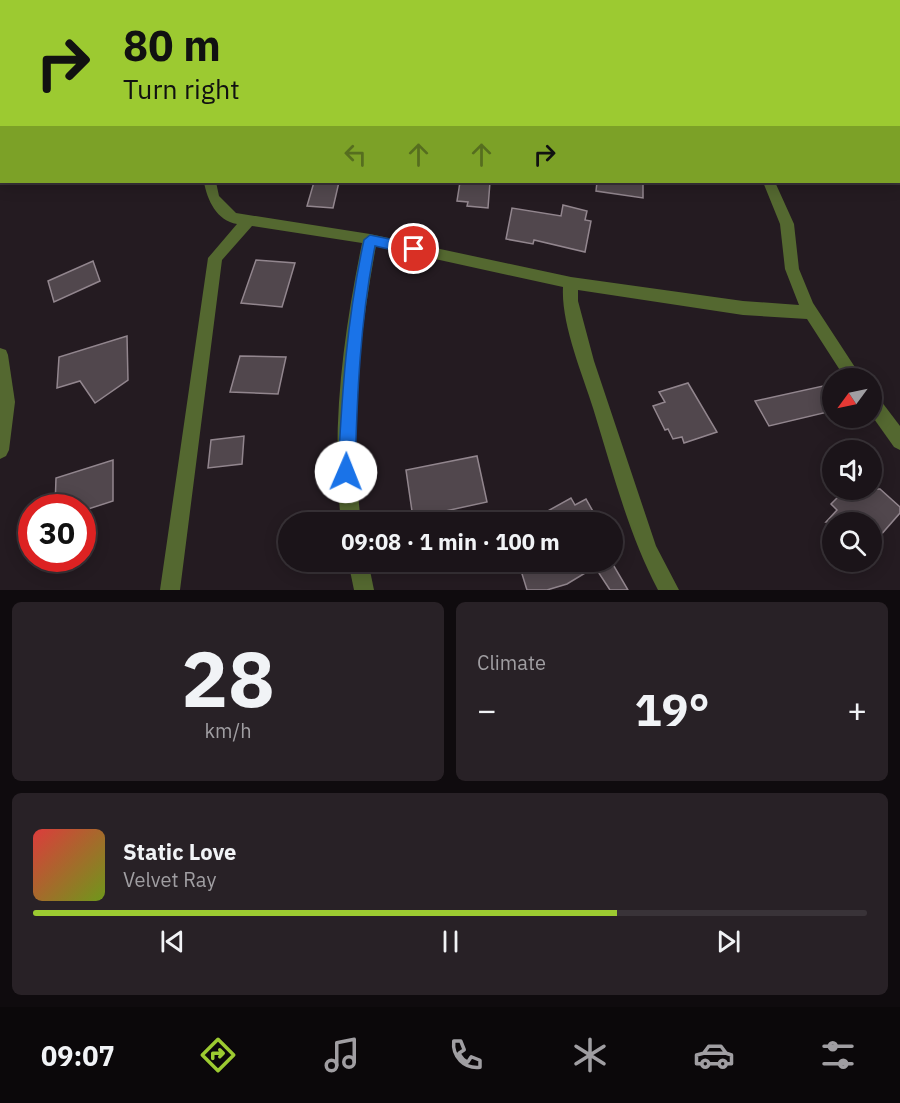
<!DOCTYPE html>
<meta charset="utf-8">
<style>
:root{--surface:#1b1419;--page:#282126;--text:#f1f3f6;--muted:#a09ea2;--line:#393338;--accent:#9cca31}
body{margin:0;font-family:"IBM Plex Sans",sans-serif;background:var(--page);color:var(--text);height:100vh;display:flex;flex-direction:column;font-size:22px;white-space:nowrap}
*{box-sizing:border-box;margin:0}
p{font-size:20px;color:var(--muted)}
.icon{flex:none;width:33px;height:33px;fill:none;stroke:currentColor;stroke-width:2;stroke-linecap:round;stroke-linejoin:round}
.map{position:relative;height:590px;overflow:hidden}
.side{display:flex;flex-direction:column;gap:12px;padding:12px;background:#0f0b0e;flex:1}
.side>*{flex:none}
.banner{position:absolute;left:0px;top:0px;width:900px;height:183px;box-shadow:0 3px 15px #0003,0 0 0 2px var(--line);background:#9cca31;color:#111;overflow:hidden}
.needle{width:39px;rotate:237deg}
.buttons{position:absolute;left:822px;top:368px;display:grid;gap:12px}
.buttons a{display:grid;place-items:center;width:60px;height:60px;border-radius:50%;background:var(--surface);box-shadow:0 3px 15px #0003,0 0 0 2px var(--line);font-size:30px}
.speed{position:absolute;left:18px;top:494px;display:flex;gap:12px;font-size:30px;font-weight:700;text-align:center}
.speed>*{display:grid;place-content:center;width:78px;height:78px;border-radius:50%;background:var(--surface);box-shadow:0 3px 15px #0003,0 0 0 2px var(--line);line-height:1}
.speed .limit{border:9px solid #d22;background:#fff;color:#111}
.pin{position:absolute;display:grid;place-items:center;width:51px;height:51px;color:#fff;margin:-26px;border:3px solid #fff;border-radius:50%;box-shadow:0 2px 6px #0007}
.me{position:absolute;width:66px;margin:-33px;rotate:1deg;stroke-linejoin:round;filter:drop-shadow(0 0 4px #0008)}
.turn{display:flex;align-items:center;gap:21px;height:126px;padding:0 24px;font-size:27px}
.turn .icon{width:78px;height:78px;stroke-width:2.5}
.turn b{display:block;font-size:42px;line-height:51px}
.lanes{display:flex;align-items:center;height:57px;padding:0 24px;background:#0003;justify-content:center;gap:30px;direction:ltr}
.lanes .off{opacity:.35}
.big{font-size:45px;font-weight:800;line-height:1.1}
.side .tile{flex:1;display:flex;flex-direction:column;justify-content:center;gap:9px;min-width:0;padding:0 21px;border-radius:9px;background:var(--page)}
.side .dial{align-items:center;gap:0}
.dial b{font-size:78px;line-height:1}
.song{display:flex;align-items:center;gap:18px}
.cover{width:72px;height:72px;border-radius:9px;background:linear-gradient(135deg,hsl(0 70% 55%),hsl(80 70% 35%))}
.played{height:6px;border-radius:3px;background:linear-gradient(90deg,var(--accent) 70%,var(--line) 70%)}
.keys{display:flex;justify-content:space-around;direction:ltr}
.heat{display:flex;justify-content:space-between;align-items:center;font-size:33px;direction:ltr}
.side .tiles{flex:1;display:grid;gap:12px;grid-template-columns:1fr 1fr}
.tile:last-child{grid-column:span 2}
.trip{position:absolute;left:278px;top:512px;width:345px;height:60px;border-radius:30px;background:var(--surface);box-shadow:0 3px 15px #0003,0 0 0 2px var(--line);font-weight:800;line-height:60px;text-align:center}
.menu{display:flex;height:96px;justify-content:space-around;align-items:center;background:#0b080a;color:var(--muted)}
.menu .icon{width:42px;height:42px}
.menu .on{color:var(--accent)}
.menu b{font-size:27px;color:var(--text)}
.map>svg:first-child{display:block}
.building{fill:#51474d;stroke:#92868e;stroke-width:1.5}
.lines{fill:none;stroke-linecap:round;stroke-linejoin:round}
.minor{fill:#546830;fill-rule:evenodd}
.tertiary{fill:#546830;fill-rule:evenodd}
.route{fill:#1a73e8;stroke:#114b97;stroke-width:1.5}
</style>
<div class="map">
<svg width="900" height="590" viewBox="0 0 900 590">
<rect width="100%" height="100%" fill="#241b21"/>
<g class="building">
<polygon points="314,182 339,182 333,208 307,206"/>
<polygon points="460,182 490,182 488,208 467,206 468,202 457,201"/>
<polygon points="597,182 643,182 643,198 596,191"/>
<polygon points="563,205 587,211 585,220 591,221 585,252 534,240 533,244 506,239 512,208 561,216"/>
<polygon points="256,260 295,263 282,307 241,303"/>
<polygon points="93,261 100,281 54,302 48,281"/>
<polygon points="127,336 128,380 95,403 80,381 57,388 59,357"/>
<polygon points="240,356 286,357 278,394 230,392"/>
<polygon points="688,383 717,432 684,443 682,437 673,439 668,429 665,430 653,406 665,402 659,392"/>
<polygon points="823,386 832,400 832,411 769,426 755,401"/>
<polygon points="244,436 242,464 208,468 211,440"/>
<polygon points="477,456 487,502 413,518 406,470"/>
<polygon points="113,460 113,501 82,511 82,507 55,507 56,478"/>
<polygon points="846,489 880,489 900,507 900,513 872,545 872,522 826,522 837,510 831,504"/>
<polygon points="571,498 575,505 586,499 599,522 528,522"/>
<polygon points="518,561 611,561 628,590 610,590 595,567 567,584 547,590 527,590"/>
</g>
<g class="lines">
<g class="minor">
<polygon points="0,0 8,0 2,2 2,5"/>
<polygon points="567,0 580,0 581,2 568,2"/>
<polygon points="695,0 706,0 694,2"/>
<rect x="898" y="161" width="2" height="8"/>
<path d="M204,182H216L219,196L236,213L370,234L571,277L743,301L799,305L785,269L780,224L763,182H775L794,224L799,269L813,303L862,378H845L807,319L743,315L578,290V301L594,361L656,546L679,590H658C628,533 612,469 593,408C582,373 561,324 563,287L376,246C359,338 349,429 361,522H341C331,428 343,336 362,243L252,226L222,260L180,590H160L208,258L237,224C217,221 207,200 204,182Z"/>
<polygon points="0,348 6,350 8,355 15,402 9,450 6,456 0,459"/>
<polygon points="872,395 878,397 900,426 900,450 894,447 872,416"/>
<polygon points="348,561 368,561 374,590 354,590"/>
</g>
<g class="tertiary">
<polygon points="181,0 191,0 191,2 182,2"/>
<polygon points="2,104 2,112 0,113 0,105"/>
</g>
</g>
<path class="route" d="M370,235L414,244L420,249L414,255L375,246C360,321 357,396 355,472L352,478L346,481L341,478L338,472C342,392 347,318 364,240Z"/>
</svg>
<div class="buttons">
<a><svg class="needle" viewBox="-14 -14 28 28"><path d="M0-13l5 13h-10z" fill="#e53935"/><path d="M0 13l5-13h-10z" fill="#a09ea2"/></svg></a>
<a><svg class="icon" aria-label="sound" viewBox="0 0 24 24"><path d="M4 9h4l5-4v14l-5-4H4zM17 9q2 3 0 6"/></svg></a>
<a><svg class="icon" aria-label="search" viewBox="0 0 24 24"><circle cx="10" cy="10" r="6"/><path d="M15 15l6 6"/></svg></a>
</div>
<div class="speed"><div class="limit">30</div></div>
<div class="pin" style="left:414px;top:249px;background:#d93025"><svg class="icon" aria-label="arrive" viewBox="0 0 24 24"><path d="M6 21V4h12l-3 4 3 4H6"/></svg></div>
<svg class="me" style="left:346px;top:472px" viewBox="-20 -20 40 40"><circle r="19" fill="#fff"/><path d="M0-13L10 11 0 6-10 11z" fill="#1a73e8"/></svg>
<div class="trip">09:08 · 1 min · 100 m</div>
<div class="banner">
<div class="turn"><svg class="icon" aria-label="right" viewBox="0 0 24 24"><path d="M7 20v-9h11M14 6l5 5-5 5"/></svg><div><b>80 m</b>Turn right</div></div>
<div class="lanes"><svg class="icon off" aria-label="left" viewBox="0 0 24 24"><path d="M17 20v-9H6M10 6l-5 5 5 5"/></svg><svg class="icon off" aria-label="ahead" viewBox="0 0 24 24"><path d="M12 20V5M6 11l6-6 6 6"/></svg><svg class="icon off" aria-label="ahead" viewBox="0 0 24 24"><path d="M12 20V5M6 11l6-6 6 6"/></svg><svg class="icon" aria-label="right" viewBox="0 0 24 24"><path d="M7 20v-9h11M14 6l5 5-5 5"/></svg></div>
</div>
</div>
<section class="side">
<div class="tiles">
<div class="tile dial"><b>28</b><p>km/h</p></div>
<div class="tile"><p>Climate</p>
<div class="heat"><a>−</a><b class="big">19°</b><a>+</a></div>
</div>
<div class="tile">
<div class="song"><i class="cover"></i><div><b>Static Love</b><p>Velvet Ray</p></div></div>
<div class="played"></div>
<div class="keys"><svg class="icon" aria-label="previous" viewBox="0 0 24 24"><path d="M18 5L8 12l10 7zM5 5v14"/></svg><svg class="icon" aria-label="pause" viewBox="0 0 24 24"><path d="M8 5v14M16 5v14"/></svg><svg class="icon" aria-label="next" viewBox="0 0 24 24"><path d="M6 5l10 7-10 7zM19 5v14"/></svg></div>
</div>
</div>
</section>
<nav class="menu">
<b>09:07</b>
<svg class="icon on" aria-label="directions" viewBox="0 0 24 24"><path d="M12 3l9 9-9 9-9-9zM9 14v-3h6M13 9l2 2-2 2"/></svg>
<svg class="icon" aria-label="music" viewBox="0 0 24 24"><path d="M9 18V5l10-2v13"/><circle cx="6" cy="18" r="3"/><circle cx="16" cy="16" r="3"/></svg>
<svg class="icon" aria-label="phone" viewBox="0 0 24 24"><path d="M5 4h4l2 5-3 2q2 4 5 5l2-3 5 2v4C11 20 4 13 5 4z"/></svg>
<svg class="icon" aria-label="climate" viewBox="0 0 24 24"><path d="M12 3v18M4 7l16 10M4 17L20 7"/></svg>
<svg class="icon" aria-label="car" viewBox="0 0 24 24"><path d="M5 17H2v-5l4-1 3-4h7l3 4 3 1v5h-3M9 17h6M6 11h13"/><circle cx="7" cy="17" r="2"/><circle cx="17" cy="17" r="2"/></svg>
<svg class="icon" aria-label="filters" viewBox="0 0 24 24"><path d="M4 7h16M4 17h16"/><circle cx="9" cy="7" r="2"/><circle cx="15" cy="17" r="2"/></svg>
</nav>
